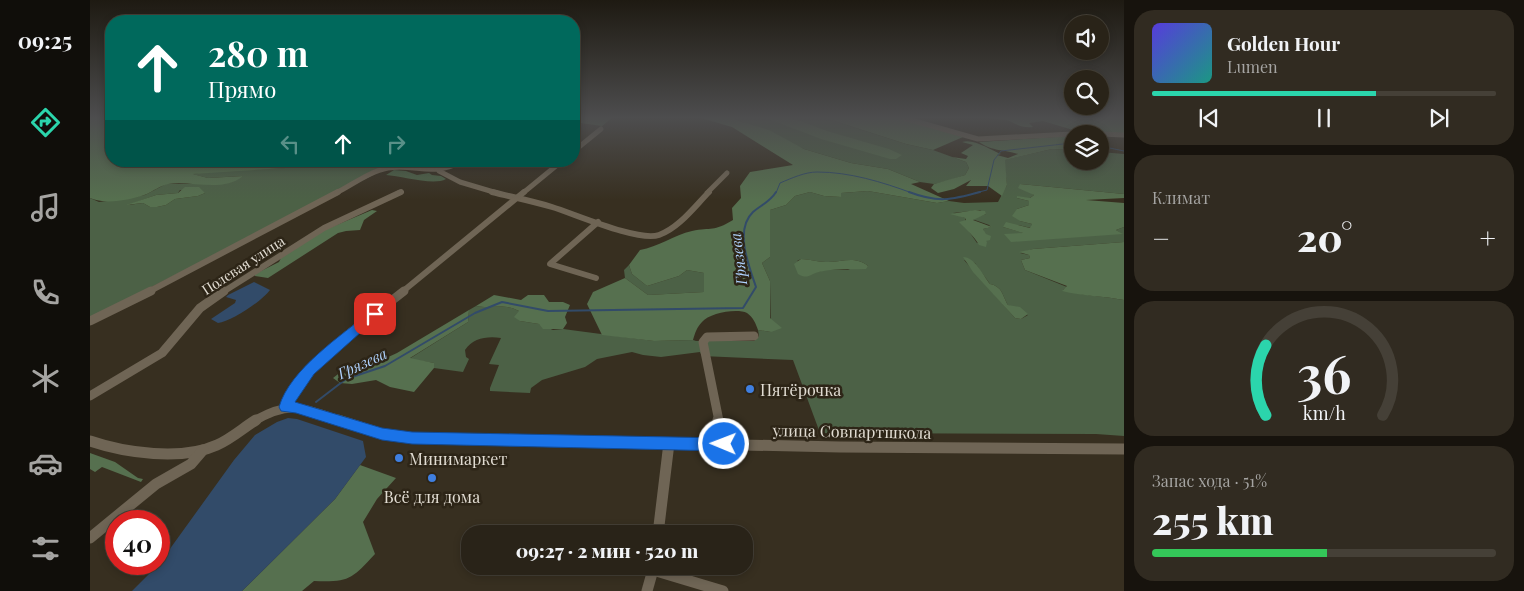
<!DOCTYPE html>
<html lang="ru">
<meta charset="utf-8">
<style>
:root{--surface:#292318;--page:#312b21;--text:#f1f3f6;--muted:#a5a4a2;--line:#454037;--accent:#2bd5ac}
body{margin:0;font-family:"Playfair Display",serif;background:var(--page);color:var(--text);height:100vh;display:flex;flex-direction:column;font-size:19px;white-space:nowrap}
*{box-sizing:border-box;margin:0}
p{font-size:16px;color:var(--muted)}
.icon{flex:none;width:28px;height:28px;fill:none;stroke:currentColor;stroke-width:2;stroke-linecap:round;stroke-linejoin:round}
.map{position:relative;flex:1;overflow:hidden}
.sheet{display:flex;flex-direction:column;gap:10px;padding:10px;background:#17130d;width:400px}
.sheet>*{flex:none}
.hud{position:absolute;left:15px;top:15px;width:475px;height:152px;border-radius:20px;box-shadow:0 2px 8px #0003,0 0 0 1px var(--line);background:#00695c;color:#fff;overflow:hidden}
.buttons{position:absolute;left:974px;top:15px;display:grid;gap:10px}
.buttons a{display:grid;place-items:center;width:45px;height:45px;border-radius:50%;background:var(--surface);box-shadow:0 2px 8px #0003,0 0 0 1px var(--line);font-size:25px}
.speed{position:absolute;left:15px;top:510px;display:flex;gap:10px;font-size:25px;font-weight:700;text-align:center}
.speed>*{display:grid;place-content:center;width:65px;height:65px;border-radius:50%;background:var(--surface);box-shadow:0 2px 8px #0003,0 0 0 1px var(--line);line-height:1}
.speed .limit{border:8px solid #d22;background:#fff;color:#111}
.pin{position:absolute;display:grid;place-items:center;width:42px;height:42px;color:#fff;margin:-21px;border-radius:10px;box-shadow:0 2px 8px #0006}
.me{position:absolute;width:55px;margin:-28px;rotate:271deg;stroke-linejoin:round;filter:drop-shadow(0 0 4px #0008)}
.turn{display:flex;align-items:center;gap:18px;height:105px;padding:0 20px;font-size:22px}
.turn .icon{width:65px;height:65px;stroke-width:2.5}
.turn b{display:block;font-size:35px;line-height:42px}
.lanes{display:flex;align-items:center;height:48px;padding:0 20px;background:#0003;justify-content:center;gap:25px;direction:ltr}
.lanes .off{opacity:.35}
.big{font-size:38px;font-weight:800;line-height:1.1}
.sheet .tile{flex:1;display:flex;flex-direction:column;justify-content:center;gap:8px;min-width:0;padding:0 18px;border-radius:20px;background:var(--page)}
.sheet .dial{align-items:center;gap:0}
.dial svg{height:130px;overflow:visible;fill:none;stroke:var(--line);stroke-width:7;stroke-linecap:round;text-anchor:middle}
.dial text{fill:var(--text);stroke:none}
.song{display:flex;align-items:center;gap:15px}
.cover{width:60px;height:60px;border-radius:8px;background:linear-gradient(135deg,hsl(250 70% 55%),hsl(170 70% 35%))}
.played{height:5px;border-radius:2px;background:linear-gradient(90deg,var(--accent) 65%,var(--line) 65%)}
.keys{display:flex;justify-content:space-around;direction:ltr}
.heat{display:flex;justify-content:space-between;align-items:center;font-size:28px;direction:ltr}
.charge{height:8px;border-radius:4px;background:linear-gradient(90deg,#34c759 51%,var(--line) 0)}
.trip{position:absolute;left:371px;top:525px;width:292px;height:50px;border-radius:20px;background:var(--surface);box-shadow:0 2px 8px #0003,0 0 0 1px var(--line);font-weight:800;line-height:50px;text-align:center}
main{display:flex;flex:1;min-height:0}
.dock{display:flex;flex-direction:column;width:90px;justify-content:space-around;align-items:center;background:#100e0a;color:var(--muted)}
.dock .icon{width:35px;height:35px}
.dock .selected{color:var(--accent)}
.dock b{font-size:22px;color:var(--text)}
.map>svg:first-child{display:block}
.green{fill:#4c6146;fill-rule:evenodd}
.forest{fill:#56704f}
.water{fill:#324b69}
.lines{fill:none;stroke-linecap:round;stroke-linejoin:round}
.stream-far1{stroke:#324b69;stroke-width:1}
.stream{stroke:#324b69;stroke-width:2}
.minor-far3{stroke:#6f6555;stroke-width:5}
.minor-far2{stroke:#6f6555;stroke-width:6}
.minor-far1{stroke:#6f6555;stroke-width:9}
.minor{stroke:#6f6555;stroke-width:11}
.route{fill:#1a73e8;stroke:#114b97}
.shop-dot{fill:#3f7fe0;stroke:#2d2517;stroke-width:2}
.labels{text-anchor:middle;dominant-baseline:central;stroke-width:5;stroke-linejoin:round;paint-order:stroke}
.street-label{font-size:14px;fill:#e1dcd2;stroke:#2d2517}
.water-label{font-size:15px;font-style:italic;fill:#aed1fd;stroke:#2d2517}
.near-poi-label{font-size:16px;fill:#e1dcd2;stroke:#2d2517;text-anchor:start}
.near-street-label{font-size:16px;fill:#e1dcd2;stroke:#2d2517}
</style>
<main>
<nav class="dock">
<b>09:25</b>
<svg class="icon selected" aria-label="directions" viewBox="0 0 24 24"><path d="M12 3l9 9-9 9-9-9zM9 14v-3h6M13 9l2 2-2 2"/></svg>
<svg class="icon" aria-label="music" viewBox="0 0 24 24"><path d="M9 18V5l10-2v13"/><circle cx="6" cy="18" r="3"/><circle cx="16" cy="16" r="3"/></svg>
<svg class="icon" aria-label="phone" viewBox="0 0 24 24"><path d="M5 4h4l2 5-3 2q2 4 5 5l2-3 5 2v4C11 20 4 13 5 4z"/></svg>
<svg class="icon" aria-label="climate" viewBox="0 0 24 24"><path d="M12 3v18M4 7l16 10M4 17L20 7"/></svg>
<svg class="icon" aria-label="car" viewBox="0 0 24 24"><path d="M5 17H2v-5l4-1 3-4h7l3 4 3 1v5h-3M9 17h6M6 11h13"/><circle cx="7" cy="17" r="2"/><circle cx="17" cy="17" r="2"/></svg>
<svg class="icon" aria-label="filters" viewBox="0 0 24 24"><path d="M4 7h16M4 17h16"/><circle cx="9" cy="7" r="2"/><circle cx="15" cy="17" r="2"/></svg>
</nav>
<div class="map">
<svg width="1034" height="591" viewBox="0 0 1034 591">
<rect width="100%" height="100%" fill="#372f20"/>
<g class="green">
<polygon points="643,118 735,118 816,144 843,150 876,162 879,168 875,175 857,181 844,184 830,182 798,169 761,163 714,149"/>
<path d="M962,149L982,150V161H1010V152L1034,154V194L930,184L944,195L940,198H927L939,201V205L927,209L930,221L942,224L941,228L928,225L913,227L934,233L930,234H1032L1026,230L1034,227V242L943,249L930,253L939,255L940,258L931,260L935,270L977,287L973,290C993,296 1013,296 1034,300V436L1006,434L730,433L703,360L612,356L610,352L571,357L553,355L542,352L507,359L495,367L452,380L441,388L440,393L400,391V388L409,365L399,364L411,338C397,336 383,338 375,350L376,357L379,359L373,372L344,368V363L319,359L378,322L379,310L386,306C402,309 414,303 429,311L430,321L449,324L463,330L473,329L564,341L603,340L606,341H664L669,336L668,330L681,332L680,281L672,263L680,257V210L696,205L705,196L720,192L734,196L751,197V193L778,191L847,203L859,201L874,203L908,202L917,185L914,160ZM890,210L896,214L882,219L899,225L901,227L893,229L897,240L887,243L876,227L875,218L863,213ZM711,259C719,259 727,262 735,262C751,263 764,255 778,266L769,269L762,268L758,270L738,269L728,272L707,261ZM874,260L885,263L900,284C913,287 912,295 918,305L938,315L931,319L925,318Z"/>
<path d="M231,161H369L360,168L301,166L0,318V198L9,202L33,199L55,195L76,184H125L153,176L118,178L102,174L122,171L195,168ZM90,190L115,193L108,196L85,199L76,205L67,207H60L53,203L38,205L66,195L88,193Z"/>
<path d="M304,170L316,171L327,175L339,173L342,175L351,176L356,179C344,186 311,176 296,175Z"/>
<polygon points="539,265 542,274 557,286 589,276 597,270 614,273 614,292 558,295 535,278 534,270"/>
</g>
<g class="forest">
<path d="M0,118H21V161H231L195,168L103,174L118,178L153,176C133,193 101,180 78,184C70,186 63,191 57,194C41,200 15,205 0,198Z"/>
<polygon points="484,118 522,118 512,126 491,123 487,125 484,125"/>
<path d="M611,118H643L652,122L679,130L714,149L761,163L798,169L830,182L821,184L859,201L847,203L778,191L751,193V197L734,196L720,192L705,196L696,205L680,210V257L672,263L680,281V318L692,328L681,332L668,330C666,324 663,317 657,313C647,308 619,313 612,322C607,327 605,333 603,340L564,341L512,335L497,304L503,292L535,278L558,295L614,292V273L597,270L589,276L557,286L542,274L539,265L550,250C568,247 584,235 602,231C622,227 623,232 643,220L642,208L651,198L650,186L660,172L703,165L642,127Z"/>
<polygon points="676,118 702,118 737,131 799,149 812,155 806,159 800,159 731,139"/>
<polygon points="735,118 810,118 873,137 843,150 816,144"/>
<path d="M899,118H1034V134L990,132L953,121L939,123L943,127C933,128 928,125 919,121C914,119 905,119 899,118Z"/>
<path d="M982,136V150L962,149L915,160L917,185L912,196L898,186H876L881,180L864,189L848,193L841,188L844,184L875,175L879,168L876,162L862,157L876,159L878,156L871,153L883,145L872,142C884,138 900,150 911,154L907,155L918,158L928,154C913,149 904,152 889,142Z"/>
<polygon points="930,184 1034,194 1034,198 996,200 1034,203 1034,227 1026,230 1033,234 921,242 914,234 933,233 913,227 916,222 940,228 942,224 930,221 922,216 927,209 939,205 939,201 927,198 927,196 940,198 944,195 928,188"/>
<polygon points="95,187 109,187 115,193 108,196 85,199 76,205 67,207 60,207 53,203 36,205 66,195 88,193"/>
<polygon points="282,210 287,211 274,220 270,230 256,231 248,233 178,278 165,276 165,274 189,262 191,258 230,232"/>
<path d="M885,210L895,211L896,214L883,220L902,227L893,229L896,234L901,236L900,240L896,241L897,242L896,247L889,245C884,236 877,230 869,222L876,220L875,218L860,214Z"/>
<path d="M1034,242V300C1013,296 992,296 972,291L977,286L935,270L931,260L940,258L939,255L929,252L943,249Z"/>
<path d="M873,257C885,257 893,275 900,284C913,287 912,295 918,305L930,307L938,314L931,319L925,318L883,272Z"/>
<path d="M711,259C720,259 727,262 735,262C751,263 764,255 778,266L776,269C760,270 744,268 729,272C720,274 718,280 708,274L704,264Z"/>
<path d="M404,295L431,300L438,295H454L459,302H473L480,305L475,317L477,323L473,329H453L449,324L430,321L424,317L429,311C414,303 402,309 386,306Z"/>
<polygon points="379,310 378,322 320,358 344,363 344,368 324,392 300,387 286,380 262,384 250,383 243,378 252,371 270,370 307,353"/>
<polygon points="0,453 25,462 48,478 53,479 51,482 12,467 5,472 0,469"/>
<path d="M270,465L306,478L287,499L273,522L285,554C261,580 259,582 224,581L212,591H152L245,499Z"/>
</g>
<g class="water">
<path d="M164,282L180,290C172,301 141,322 128,323L121,319L145,303L146,300L136,297L138,295Z"/>
<polygon points="198,418 207,419 273,441 276,457 245,499 152,591 42,591 69,564 144,460 165,435 187,422"/>
</g>
<g class="lines">
<g class="stream-far1">
<polyline points="1010,146 1034,151"/>
<path d="M686,193L690,183C702,178 715,172 727,172C760,172 792,182 822,193"/>
<polyline points="885,193 897,190 904,160 911,151 982,143"/>
</g>
<g class="stream">
<path d="M819,192C848,203 861,200 890,192"/>
<path d="M226,402L256,379L295,366L385,313L412,302L458,311L653,308L666,287C659,266 644,230 663,212C671,205 680,202 686,192"/>
</g>
<g class="minor-far3">
<polyline points="814,118 888,139 982,134"/>
<polyline points="984,134 1009,134"/>
<polyline points="1010,134 1034,135"/>
<polyline points="484,151 511,129"/>
<polyline points="349,171 370,182 407,193"/>
<path d="M246,193C262,185 280,171 298,168C327,164 343,177 373,161"/>
<polyline points="308,193 311,192"/>
<polyline points="433,193 472,161"/>
<polyline points="617,193 637,173"/>
</g>
<g class="minor-far2">
<path d="M402,192C422,197 442,201 462,207C485,214 548,242 569,235C589,228 605,206 619,192"/>
<polyline points="506,278 460,264 508,222"/>
<polyline points="58,292 248,192"/>
<polyline points="133,292 234,228 311,192"/>
<polyline points="312,292 434,192"/>
</g>
<g class="minor-far1">
<polyline points="0,321 61,291"/>
<polyline points="0,396 72,353 110,308 134,291"/>
<path d="M196,407C210,365 279,319 314,291"/>
<path d="M164,421C202,399 214,409 252,421"/>
<polyline points="629,421 613,342 617,337 664,336"/>
</g>
<g class="minor">
<polyline points="248,420 292,434 322,438 750,447 1034,449"/>
<polyline points="628,420 633,444"/>
<path d="M0,441C35,453 92,461 127,445C141,439 153,428 166,420"/>
<polyline points="568,534 579,443"/>
<polyline points="0,538 66,484 101,464 113,450"/>
<polyline points="563,570 633,591"/>
<polyline points="557,591 564,566"/>
</g>
</g>
<linearGradient id="sky" x2="0" y2="1"><stop stop-color="#1e1a12"/><stop offset="0.59" stop-color="#4d4d4e"/><stop offset="1" stop-color="#4d4d4e" stop-opacity="0"/></linearGradient>
<rect width="1034" height="200" fill="url(#sky)"/>
<path class="route" d="M285,310L291,314L289,316L224,374L205,402L292,428L322,432L634,438L639,440L641,444L639,449L634,451L322,444L292,440L206,413L191,411L189,407C200,369 251,336 281,311Z"/>
<g class="shop-dot">
<circle cx="660" cy="389" r="5"/>
<circle cx="309" cy="458" r="5"/>
<circle cx="342" cy="478" r="5"/>
</g>
<g class="labels">
<g class="street-label">
<text transform="translate(153 265) rotate(-33)">Полевая улица</text>
</g>
<g class="water-label">
<text transform="translate(648 259) rotate(-97)">Грязева</text>
<text transform="translate(272 363) rotate(-25)">Грязева</text>
</g>
<g class="near-poi-label">
<text x="670" y="389">Пятёрочка</text>
<text x="319" y="458">Минимаркет</text>
<text x="342" y="496" text-anchor="middle">Всё для дома</text>
</g>
<g class="near-street-label">
<text transform="translate(762 431) rotate(1)">улица Совпартшкола</text>
</g>
</g>
</svg>
<div class="buttons">
<a><svg class="icon" aria-label="sound" viewBox="0 0 24 24"><path d="M4 9h4l5-4v14l-5-4H4zM17 9q2 3 0 6"/></svg></a>
<a><svg class="icon" aria-label="search" viewBox="0 0 24 24"><circle cx="10" cy="10" r="6"/><path d="M15 15l6 6"/></svg></a>
<a><svg class="icon" aria-label="layers" viewBox="0 0 24 24"><path d="M12 4l9 5-9 5-9-5zM3 14l9 5 9-5"/></svg></a>
</div>
<div class="speed"><div class="limit">40</div></div>
<div class="pin" style="left:285px;top:314px;background:#d93025"><svg class="icon" aria-label="arrive" viewBox="0 0 24 24"><path d="M6 21V4h12l-3 4 3 4H6"/></svg></div>
<svg class="me" style="left:634px;top:444px" viewBox="-20 -20 40 40"><circle r="17" fill="#1a73e8" stroke="#fff" stroke-width="3"/><path d="M0-11L8 9 0 5-8 9z" fill="#fff"/></svg>
<div class="trip">09:27 · 2 мин · 520 m</div>
<div class="hud">
<div class="turn"><svg class="icon" aria-label="ahead" viewBox="0 0 24 24"><path d="M12 20V5M6 11l6-6 6 6"/></svg><div><b>280 m</b>Прямо</div></div>
<div class="lanes"><svg class="icon off" aria-label="left" viewBox="0 0 24 24"><path d="M17 20v-9H6M10 6l-5 5 5 5"/></svg><svg class="icon" aria-label="ahead" viewBox="0 0 24 24"><path d="M12 20V5M6 11l6-6 6 6"/></svg><svg class="icon off" aria-label="right" viewBox="0 0 24 24"><path d="M7 20v-9h11M14 6l5 5-5 5"/></svg></div>
</div>
</div>
<section class="sheet">
<div class="tile">
<div class="song"><i class="cover"></i><div><b>Golden Hour</b><p>Lumen</p></div></div>
<div class="played"></div>
<div class="keys"><svg class="icon" aria-label="previous" viewBox="0 0 24 24"><path d="M18 5L8 12l10 7zM5 5v14"/></svg><svg class="icon" aria-label="pause" viewBox="0 0 24 24"><path d="M8 5v14M16 5v14"/></svg><svg class="icon" aria-label="next" viewBox="0 0 24 24"><path d="M6 5l10 7-10 7zM19 5v14"/></svg></div>
</div>
<div class="tile"><p>Климат</p>
<div class="heat"><a>−</a><b class="big">20°</b><a>+</a></div>
</div>
<div class="tile dial"><svg viewBox="0 0 100 80">
<path d="M14 69A42 42 0 1 1 86 69"/>
<path d="M14 69A42 42 0 0 1 14 26" stroke="#2bd5ac"/>
<text x="50" y="56" font-size="32" font-weight="700">36</text>
<text x="50" y="72" font-size="11">km/h</text>
</svg></div>
<div class="tile"><p>Запас хода · 51%</p><b class="big">255 km</b><div class="charge"></div></div>
</section>
</main>
